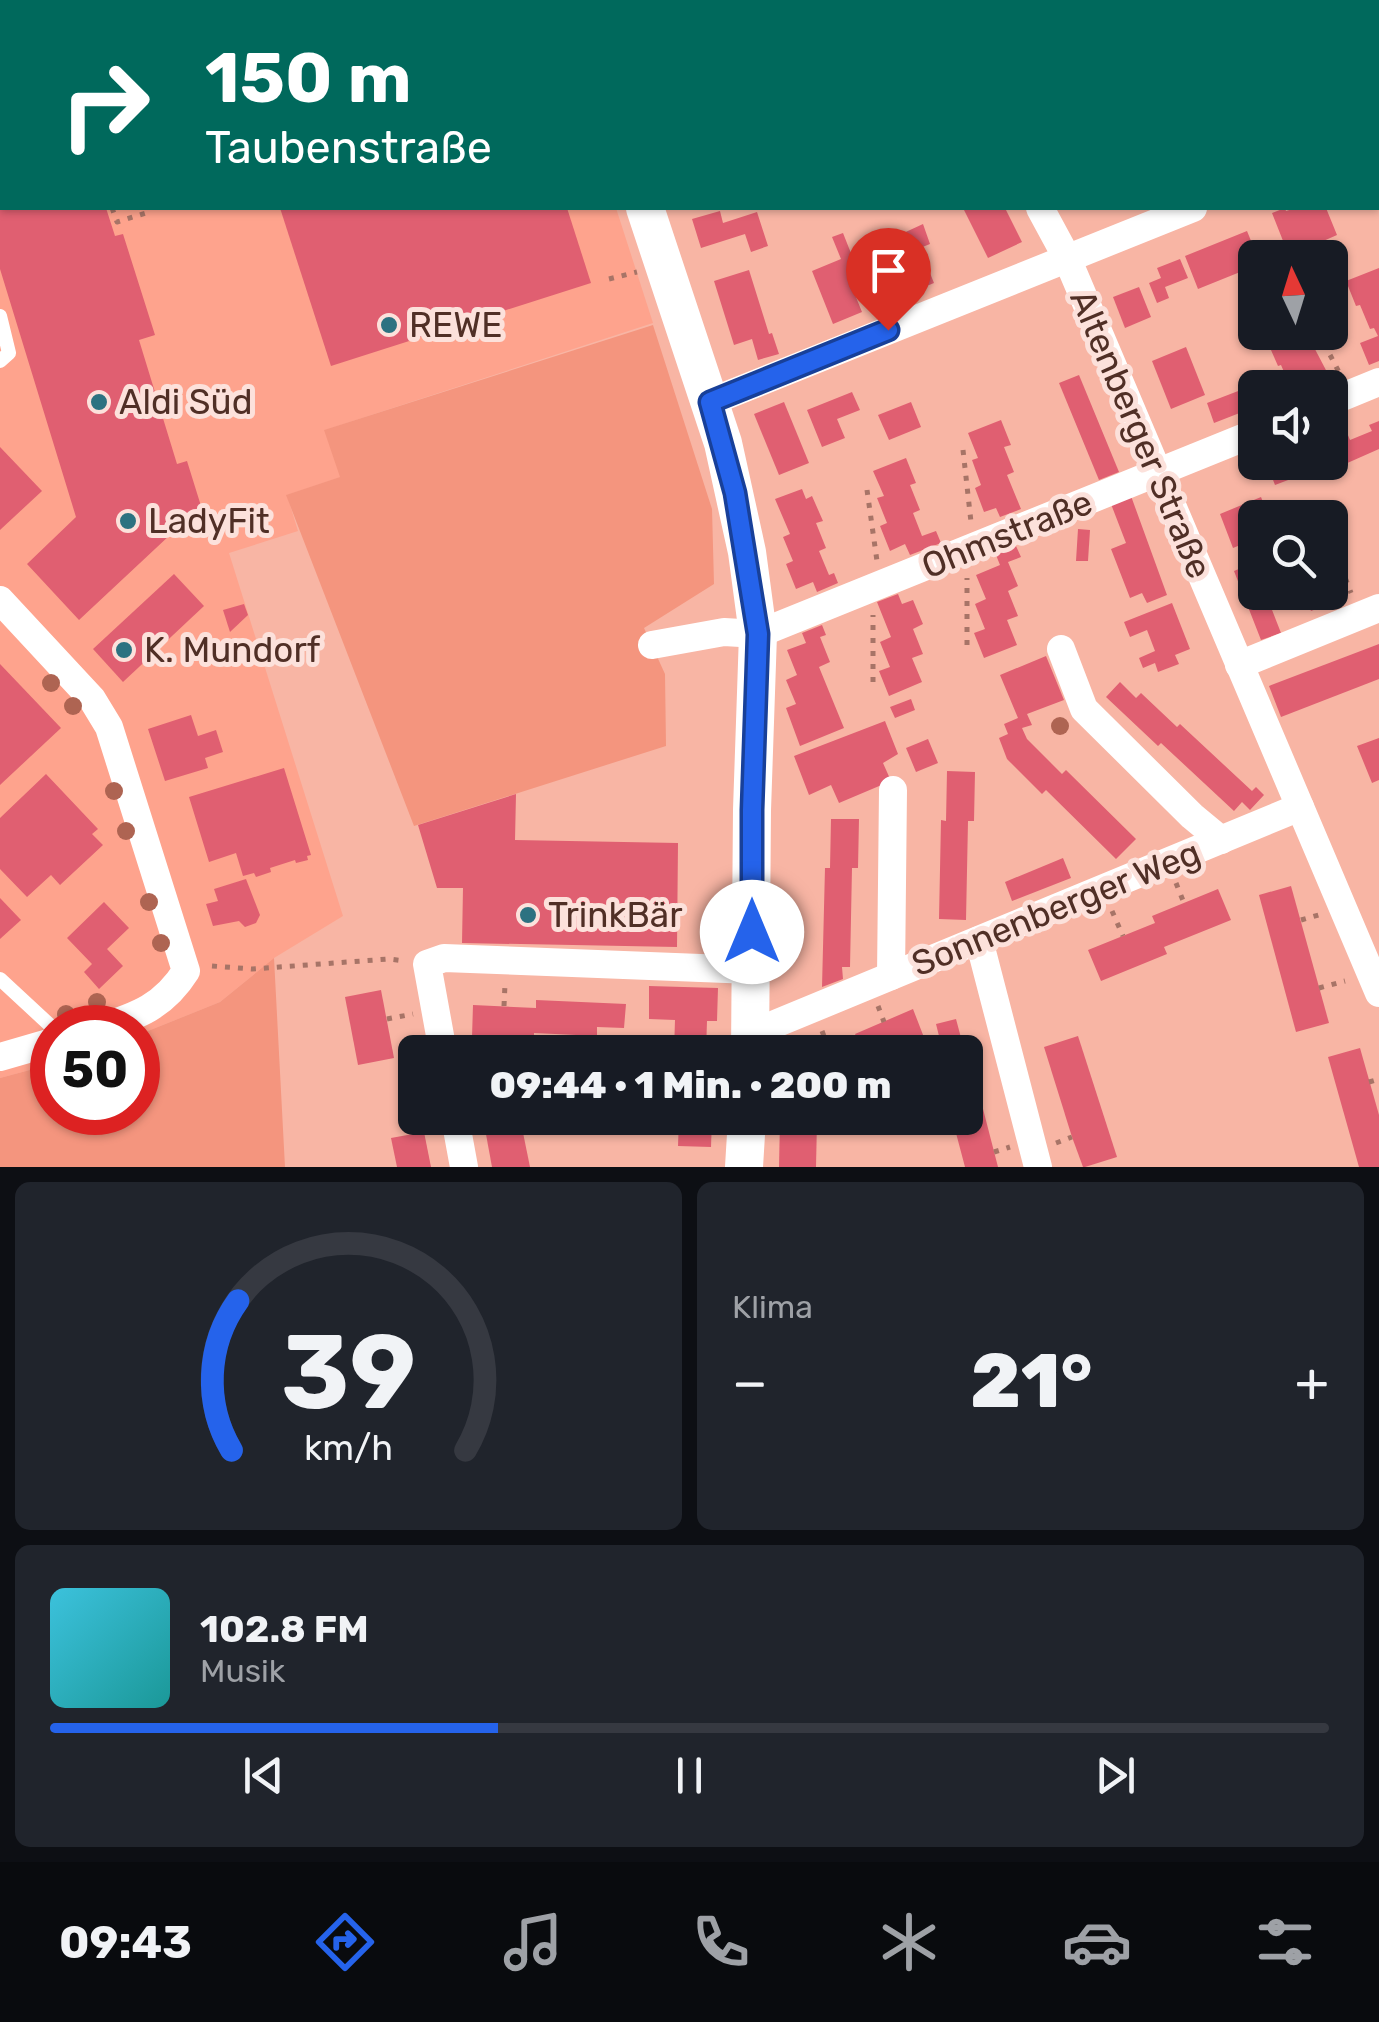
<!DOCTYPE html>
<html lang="de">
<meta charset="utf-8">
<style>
:root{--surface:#171b24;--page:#20242c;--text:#f1f3f6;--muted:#9ea1a6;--line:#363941;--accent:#2563eb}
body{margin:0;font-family:Rubik,sans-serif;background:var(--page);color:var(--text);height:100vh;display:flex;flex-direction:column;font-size:38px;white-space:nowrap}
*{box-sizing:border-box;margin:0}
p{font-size:32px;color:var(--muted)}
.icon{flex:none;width:55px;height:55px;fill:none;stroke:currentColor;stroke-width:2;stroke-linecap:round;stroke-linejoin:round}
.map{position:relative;height:1167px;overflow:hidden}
.panel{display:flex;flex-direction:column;gap:15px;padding:15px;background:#0d0f14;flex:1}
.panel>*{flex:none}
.guide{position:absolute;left:0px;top:0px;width:1380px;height:210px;box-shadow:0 2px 8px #0004;background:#00695c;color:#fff;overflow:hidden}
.needle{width:65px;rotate:356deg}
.buttons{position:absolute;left:1238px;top:240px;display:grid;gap:20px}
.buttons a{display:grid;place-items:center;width:110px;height:110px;border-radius:15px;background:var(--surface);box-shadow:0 2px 8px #0004;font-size:50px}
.speed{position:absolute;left:30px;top:1005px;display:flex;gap:20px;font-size:50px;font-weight:700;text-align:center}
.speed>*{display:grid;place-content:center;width:130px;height:130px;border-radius:50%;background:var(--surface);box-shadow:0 2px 8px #0004;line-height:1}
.speed .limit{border:15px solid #d22;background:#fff;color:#111}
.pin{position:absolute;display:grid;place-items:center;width:85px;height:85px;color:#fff;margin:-102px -42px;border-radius:50% 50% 50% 0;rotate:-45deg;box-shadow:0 0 10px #0007}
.pin .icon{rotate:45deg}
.me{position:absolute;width:110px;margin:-55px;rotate:0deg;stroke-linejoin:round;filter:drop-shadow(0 0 8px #0008)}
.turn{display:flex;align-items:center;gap:35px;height:210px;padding:0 40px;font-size:45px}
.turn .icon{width:130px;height:130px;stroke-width:2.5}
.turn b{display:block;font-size:70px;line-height:85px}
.big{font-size:75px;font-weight:800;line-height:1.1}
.panel .card{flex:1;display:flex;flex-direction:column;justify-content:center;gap:15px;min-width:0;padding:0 35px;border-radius:15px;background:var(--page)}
.panel .dial{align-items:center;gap:0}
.dial svg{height:260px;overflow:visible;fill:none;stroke:var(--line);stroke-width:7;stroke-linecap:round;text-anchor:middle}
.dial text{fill:var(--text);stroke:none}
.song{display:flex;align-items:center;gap:30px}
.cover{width:120px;height:120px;border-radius:15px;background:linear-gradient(135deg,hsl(190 70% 55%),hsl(180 70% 35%))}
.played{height:10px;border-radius:5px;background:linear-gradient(90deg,var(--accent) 35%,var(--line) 35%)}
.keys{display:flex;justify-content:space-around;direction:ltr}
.heat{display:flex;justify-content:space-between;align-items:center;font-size:55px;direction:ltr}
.panel .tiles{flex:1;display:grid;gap:15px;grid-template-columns:1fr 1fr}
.card:last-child{grid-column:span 2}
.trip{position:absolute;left:398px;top:1035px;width:585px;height:100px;border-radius:15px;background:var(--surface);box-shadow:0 2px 8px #0004;font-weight:800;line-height:100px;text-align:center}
.tabs{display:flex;height:160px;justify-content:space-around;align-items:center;background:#090b0e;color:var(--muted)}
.tabs .icon{width:70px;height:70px}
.tabs .selected{color:var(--accent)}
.tabs b{font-size:45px;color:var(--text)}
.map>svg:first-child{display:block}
.built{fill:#fea38d}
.green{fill:#f4957e}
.building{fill:#e05f71}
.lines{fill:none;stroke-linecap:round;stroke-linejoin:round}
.path{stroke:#a77467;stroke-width:5;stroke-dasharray:5 8;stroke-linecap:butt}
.lane{stroke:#fff;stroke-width:14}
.street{stroke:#fff;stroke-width:28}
.secondary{stroke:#fff;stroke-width:38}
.tree{fill:#ae6452}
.route-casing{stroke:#184099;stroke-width:25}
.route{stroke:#2563eb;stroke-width:18}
.poi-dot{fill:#2d7281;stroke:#fce1db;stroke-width:4}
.labels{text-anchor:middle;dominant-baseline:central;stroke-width:10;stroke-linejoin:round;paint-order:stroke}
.poi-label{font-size:35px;fill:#502f26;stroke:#fce1db;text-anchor:start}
.street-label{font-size:35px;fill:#502f26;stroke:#fce1db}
</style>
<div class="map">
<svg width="1379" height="1167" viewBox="0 0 1379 1167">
<rect width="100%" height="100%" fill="#f8b5a4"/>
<polygon class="built" points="0,0 551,0 551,2 2,2 2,208 616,208 653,323 325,430 341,477 287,495 298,531 229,553 343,916 274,958 220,1002 138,1035 138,1028 52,1028 52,1064 0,1078"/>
<g class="green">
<polygon points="653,325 712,509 714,584 644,628 665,674 666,746 414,826 286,495 340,477 324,430"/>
<polygon points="274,958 285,1167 0,1167 0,1078 52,1064 52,1112 138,1112 138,1035 220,1002"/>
</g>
<g class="building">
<polygon points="0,208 106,208 115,236 123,234 155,335 139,340 177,464 187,461 201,506 79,620 27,564 76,517 0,269"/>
<polygon points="280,208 567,208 591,283 331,366"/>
<polygon points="963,208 1005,208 1022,242 988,258"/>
<polygon points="1285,208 1286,211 1296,208 1326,208 1337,235 1289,256 1272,213"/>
<polygon points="720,211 723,223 757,212 768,246 751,252 745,234 701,248 692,219"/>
<polygon points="923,224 930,244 920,248 934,283 905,295 884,242"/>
<polygon points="1247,231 1258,258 1255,258 1255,266 1198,289 1185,256"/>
<polygon points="843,233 858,271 847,275 862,312 833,324 812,271 841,259 832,237"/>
<polygon points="1180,259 1188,278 1165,287 1169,298 1157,303 1149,283 1161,278 1157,268"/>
<polygon points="1379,268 1379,361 1369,365 1360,343 1378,336 1374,328 1370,329 1360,305 1356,306 1346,281"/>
<polygon points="749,270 769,334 772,333 779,354 758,360 752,339 734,345 714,281"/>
<polygon points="1139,287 1151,317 1125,328 1113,297"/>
<polygon points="1259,332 1306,332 1328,374 1291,388 1281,365 1278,366 1267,341 1263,343"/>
<polygon points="1186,347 1205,395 1171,409 1152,361"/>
<polygon points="1079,375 1119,472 1099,480 1059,383"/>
<polygon points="1259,383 1260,388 1255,388 1255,407 1214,423 1207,403"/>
<polygon points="852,392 860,410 837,419 845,438 822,447 807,410"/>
<polygon points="784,402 809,463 779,475 754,414"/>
<polygon points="911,402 921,427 889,440 878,415"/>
<polygon points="1001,420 1011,445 1004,447 1014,472 1007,475 1021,509 1000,517 996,508 984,512 975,488 981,485 972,460 978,458 968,433"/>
<polygon points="1379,421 1379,449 1309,480 1308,476 1297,480 1296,477 1275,485 1268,467 1278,462 1330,462 1330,434 1345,428 1350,440 1372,431 1369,425"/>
<polygon points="0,447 42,491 0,530"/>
<polygon points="906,458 916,483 910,485 920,510 913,513 922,536 936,531 941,543 910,555 905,544 890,551 880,526 887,523 877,498 884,496 873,471"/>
<polygon points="802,489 806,499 812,496 823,521 816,523 826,548 819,551 829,575 834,573 838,583 817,592 813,582 796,589 786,564 793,561 783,537 790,534 775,499"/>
<polygon points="1131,496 1167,595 1147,603 1142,593 1130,598 1111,549 1126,543 1111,504"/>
<polygon points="1261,497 1268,515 1295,504 1300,518 1255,518 1255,539 1233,548 1220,514"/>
<polygon points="1078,529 1090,530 1088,561 1076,561"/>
<polygon points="1016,546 1021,557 1008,562 1018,586 1008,591 1018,616 1007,620 1017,645 984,658 974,633 985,629 975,604 986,599 976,575 1000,565 996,555"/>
<polygon points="1253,563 1255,592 1265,592 1281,633 1261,640 1234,571"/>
<polygon points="1330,569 1342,599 1311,611 1303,592 1330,592"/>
<polygon points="174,574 204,606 123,682 93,649"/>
<polygon points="898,594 902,604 913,600 923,624 913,629 923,654 912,658 922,682 889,696 879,671 890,667 880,642 891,637 877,602"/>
<polygon points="1172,603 1190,649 1175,655 1179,664 1158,672 1155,663 1143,668 1139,658 1155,651 1147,630 1130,637 1124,622"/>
<polygon points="244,604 248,615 230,632 223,610"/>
<polygon points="822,625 826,635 820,637 830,662 819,667 844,728 800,746 786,708 796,704 786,680 797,675 787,650 806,643 802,633"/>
<polygon points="1379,644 1379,679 1281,717 1269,686"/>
<polygon points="1046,656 1064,700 1027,714 1032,725 1022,728 1027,739 1062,774 1066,770 1136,839 1116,859 1046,790 1042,794 1007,759 999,738 1008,734 1004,724 1018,718 1000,675"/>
<polygon points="0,664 61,728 0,785"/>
<polygon points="1120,682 1136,698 1141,693 1177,727 1180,724 1252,791 1256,787 1264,795 1250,810 1242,802 1234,811 1161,743 1158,746 1106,697"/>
<polygon points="911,699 915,710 895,718 890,707"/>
<polygon points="191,715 198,736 216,730 223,752 205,758 208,768 165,781 148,729"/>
<polygon points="885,721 898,754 883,763 891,781 839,803 831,785 809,795 794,756"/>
<polygon points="1379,738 1379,780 1372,783 1357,746"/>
<polygon points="928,739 938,763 916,772 906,748"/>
<polygon points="284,768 311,855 307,856 308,860 296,863 295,860 270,868 271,872 256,877 254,873 243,876 236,853 209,862 189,797"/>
<polygon points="947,771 975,772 974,821 968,821 966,920 939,919 941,820 946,821"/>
<polygon points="46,774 98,829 92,834 103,845 60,885 51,875 27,897 0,869 0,818"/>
<polygon points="516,794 515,840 678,843 677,947 462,943 463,888 437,888 418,825"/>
<polygon points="831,819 859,819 858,868 852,868 850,967 842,967 843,979 822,987 825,868 830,868"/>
<polygon points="1063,858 1071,878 1012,901 1005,882"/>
<polygon points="246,879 260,915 256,923 245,927 239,921 213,926 206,904 218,901 214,889"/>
<polygon points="1291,886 1329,1023 1296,1032 1259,895"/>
<polygon points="1218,889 1231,920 1164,947 1167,954 1101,981 1088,950 1155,923 1152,916"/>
<polygon points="0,898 21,920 0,939"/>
<polygon points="104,902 129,928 107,949 123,966 99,989 84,972 92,964 67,938"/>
<polygon points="649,986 718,988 717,1021 707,1021 706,1052 674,1052 675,1020 649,1019"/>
<polygon points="381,990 394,1058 358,1065 345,997"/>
<polygon points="536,1000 626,1004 624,1028 597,1027 597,1036 534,1033 534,1040 472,1037 473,1005 536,1008"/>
<polygon points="913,1009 925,1040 895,1052 829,1052 858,1040 855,1034"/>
<polygon points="956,1019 964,1049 966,1043 998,1167 965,1167 952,1118 965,1118 965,1052 943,1052 936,1024"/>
<polygon points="1078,1036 1117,1157 1085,1167 1083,1167 1072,1137 1044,1047"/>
<polygon points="1360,1048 1379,1115 1379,1167 1359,1167 1328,1057"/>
<polygon points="483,1118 520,1118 530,1167 492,1167"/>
<polygon points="679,1118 712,1118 711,1147 678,1146"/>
<polygon points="780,1120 817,1121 816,1167 779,1167"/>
<polygon points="424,1132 431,1167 397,1167 391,1138"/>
</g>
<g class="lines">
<g class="path">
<polyline points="101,0 101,2"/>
<polyline points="80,2 81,0"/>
<polyline points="112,208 117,222 152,211"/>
<polyline points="609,279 637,272"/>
<polyline points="1318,332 1340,374"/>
<polyline points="963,450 971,522"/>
<polyline points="867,490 877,561"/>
<polyline points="1336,554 1351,593"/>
<polyline points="967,645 967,578"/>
<polyline points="873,682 873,615"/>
<polyline points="1176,883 1184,903"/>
<polyline points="1112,911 1123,936"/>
<polyline points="1301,920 1322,914"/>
<polyline points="212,966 252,969 389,959 405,961"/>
<polyline points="1319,988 1345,981"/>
<polyline points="504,1006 505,984"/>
<polyline points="878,1006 884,1022"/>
<polyline points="387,1019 413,1014"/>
<polyline points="822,1031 830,1052"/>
<polyline points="1369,1082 1379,1079"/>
<polyline points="1056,1143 1072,1137"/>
<polyline points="994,1152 1010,1147"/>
</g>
<g class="lane">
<polyline points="158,0 159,2"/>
<polyline points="337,2 345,0"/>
<polyline points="0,316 9,353 0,361"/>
<polyline points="0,979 53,1028"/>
</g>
<g class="street">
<polyline points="935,0 937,2"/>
<polyline points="1170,2 1170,0"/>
<polyline points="1378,133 1379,132"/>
<polyline points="1040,208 1067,258 1379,993"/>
<polyline points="710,402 1193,208"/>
<polyline points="1330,402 1379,382"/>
<path d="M0,600L92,699L109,727L186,971C164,1006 138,1016 99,1028"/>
<polyline points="652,645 724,632 758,634 1255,433"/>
<polyline points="1061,649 1084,709 1192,816 1221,840"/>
<polyline points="1239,665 1379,608"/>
<polyline points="979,940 1038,1167"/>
<polyline points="891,976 893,790"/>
<polyline points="751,1034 1300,807"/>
<polyline points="443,1052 427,964 444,958 752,970"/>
<polyline points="0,1057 52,1042"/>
<polyline points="455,1118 464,1167"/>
</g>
<g class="secondary">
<polyline points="576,0 577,2"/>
<polyline points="645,208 723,443 747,552 758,634 752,810 750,1052"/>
<polyline points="744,1167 747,1118"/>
</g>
</g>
<g class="tree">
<circle cx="51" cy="683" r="9"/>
<circle cx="73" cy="706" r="9"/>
<circle cx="1060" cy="726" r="9"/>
<circle cx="114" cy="791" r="9"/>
<circle cx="126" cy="831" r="9"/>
<circle cx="149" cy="902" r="9"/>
<circle cx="161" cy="943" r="9"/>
<circle cx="97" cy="1002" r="9"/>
<circle cx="66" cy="1014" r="9"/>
</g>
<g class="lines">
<defs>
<polyline id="route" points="752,932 752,810 758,634 735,493 710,402 888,330"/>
</defs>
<use href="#route" class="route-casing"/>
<use href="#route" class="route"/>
</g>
<g class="poi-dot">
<circle cx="389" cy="325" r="10"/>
<circle cx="99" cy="402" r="10"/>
<circle cx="128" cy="521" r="10"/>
<circle cx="124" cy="650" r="10"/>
<circle cx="528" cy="915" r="10"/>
</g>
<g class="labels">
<g class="poi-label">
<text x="409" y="325">REWE</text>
<text x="119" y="402">Aldi Süd</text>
<text x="148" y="521">LadyFit</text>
<text x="144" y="650">K. Mundorf</text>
<text x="548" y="915">TrinkBär</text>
</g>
<g class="street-label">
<text transform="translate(1141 434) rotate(67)">Altenberger Straße</text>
<text transform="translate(1007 534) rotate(-22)">Ohmstraße</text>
<text transform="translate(1056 908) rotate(-22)">Sonnenberger Weg</text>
</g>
</g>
</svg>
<div class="buttons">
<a><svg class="needle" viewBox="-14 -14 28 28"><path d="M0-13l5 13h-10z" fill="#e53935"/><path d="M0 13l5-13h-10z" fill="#9ea1a6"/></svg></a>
<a><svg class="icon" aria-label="sound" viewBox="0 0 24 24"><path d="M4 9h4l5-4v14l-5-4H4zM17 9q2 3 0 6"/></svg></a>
<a><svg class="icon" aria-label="search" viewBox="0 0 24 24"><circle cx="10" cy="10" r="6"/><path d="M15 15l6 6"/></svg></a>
</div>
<div class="speed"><div class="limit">50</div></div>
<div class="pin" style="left:888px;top:330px;background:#d93025"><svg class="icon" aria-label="arrive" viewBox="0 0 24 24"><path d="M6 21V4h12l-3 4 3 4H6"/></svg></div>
<svg class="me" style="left:752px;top:932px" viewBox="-20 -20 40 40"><circle r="19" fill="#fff"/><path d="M0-13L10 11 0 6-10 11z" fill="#2563eb"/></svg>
<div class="trip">09:44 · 1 Min. · 200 m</div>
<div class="guide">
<div class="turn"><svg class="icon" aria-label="right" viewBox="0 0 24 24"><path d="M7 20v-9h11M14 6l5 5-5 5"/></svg><div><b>150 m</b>Taubenstraße</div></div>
</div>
</div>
<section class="panel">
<div class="tiles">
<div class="card dial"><svg viewBox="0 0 100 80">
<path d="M14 69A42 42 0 1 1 86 69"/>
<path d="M14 69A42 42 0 0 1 16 23" stroke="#2563eb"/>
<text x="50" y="56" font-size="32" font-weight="700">39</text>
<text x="50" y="72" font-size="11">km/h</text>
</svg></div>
<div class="card"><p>Klima</p>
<div class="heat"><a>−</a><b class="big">21°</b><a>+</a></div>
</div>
<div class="card">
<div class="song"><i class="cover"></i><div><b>102.8 FM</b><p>Musik</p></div></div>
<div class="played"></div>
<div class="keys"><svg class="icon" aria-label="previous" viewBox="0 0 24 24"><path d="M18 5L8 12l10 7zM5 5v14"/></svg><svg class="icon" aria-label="pause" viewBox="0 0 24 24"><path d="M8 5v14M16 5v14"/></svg><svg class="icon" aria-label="next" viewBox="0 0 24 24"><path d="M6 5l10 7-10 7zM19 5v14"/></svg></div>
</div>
</div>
</section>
<nav class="tabs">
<b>09:43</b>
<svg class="icon selected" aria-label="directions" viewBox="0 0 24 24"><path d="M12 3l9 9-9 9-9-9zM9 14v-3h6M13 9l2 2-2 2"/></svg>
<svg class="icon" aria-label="music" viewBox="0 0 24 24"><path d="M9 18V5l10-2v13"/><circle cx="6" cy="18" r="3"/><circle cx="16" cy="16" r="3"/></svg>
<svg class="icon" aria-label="phone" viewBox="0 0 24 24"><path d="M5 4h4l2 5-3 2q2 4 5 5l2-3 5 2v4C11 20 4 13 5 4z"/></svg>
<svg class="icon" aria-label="climate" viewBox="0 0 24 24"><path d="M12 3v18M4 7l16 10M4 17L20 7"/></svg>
<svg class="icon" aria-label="car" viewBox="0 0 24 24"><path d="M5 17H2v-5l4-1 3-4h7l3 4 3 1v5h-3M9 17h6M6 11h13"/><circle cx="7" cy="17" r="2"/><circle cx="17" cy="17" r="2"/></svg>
<svg class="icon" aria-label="filters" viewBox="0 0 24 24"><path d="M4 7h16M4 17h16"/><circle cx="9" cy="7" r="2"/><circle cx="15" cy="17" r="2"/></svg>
</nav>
